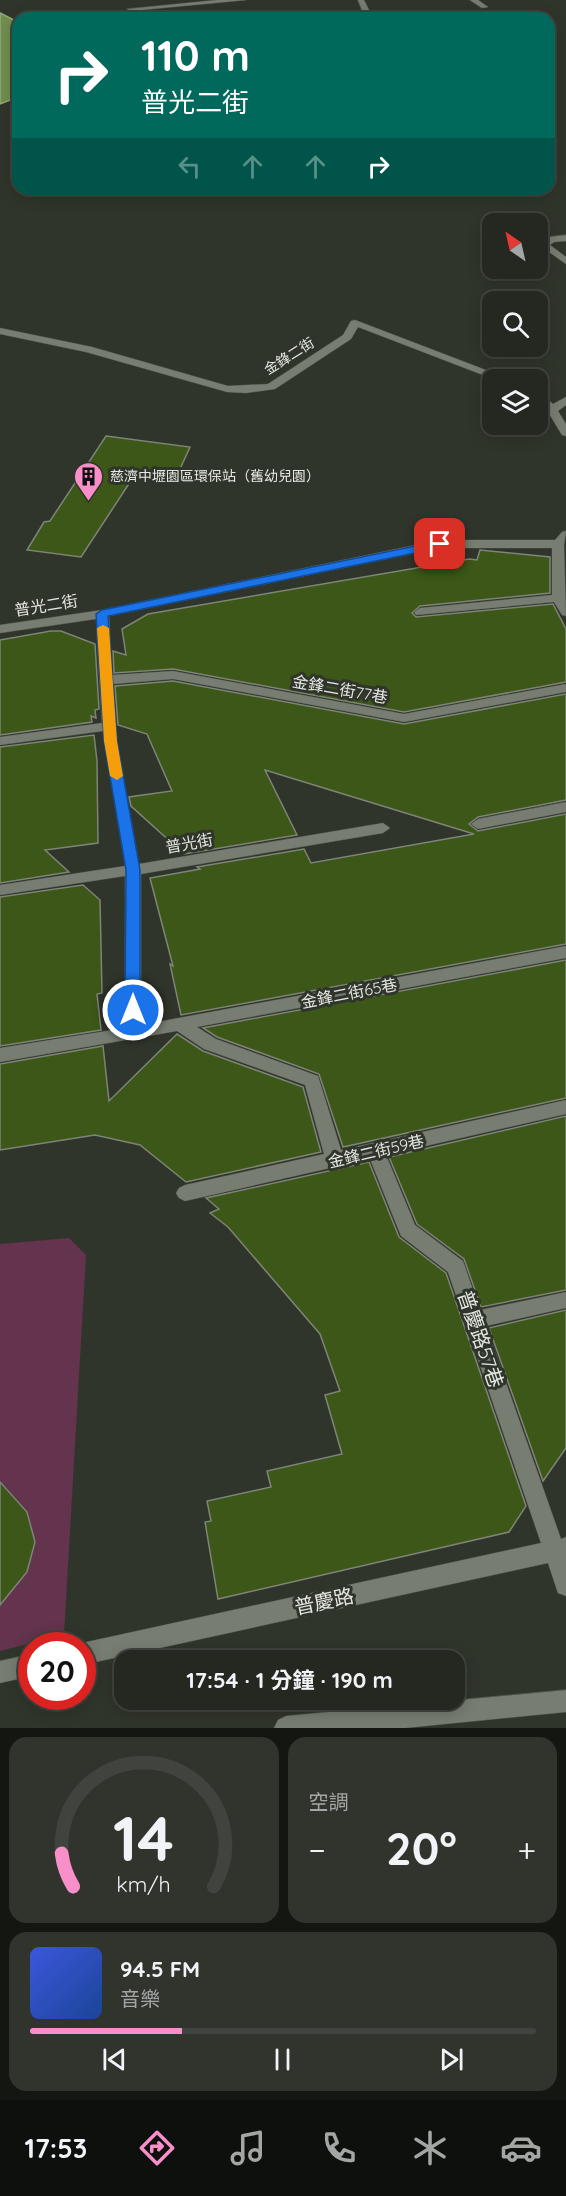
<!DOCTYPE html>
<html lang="zh-TW">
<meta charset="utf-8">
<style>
:root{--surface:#242820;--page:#30342d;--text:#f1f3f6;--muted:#a3a6a5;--line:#41443e;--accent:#f98fc9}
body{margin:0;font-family:Quicksand,"Noto Sans TC",sans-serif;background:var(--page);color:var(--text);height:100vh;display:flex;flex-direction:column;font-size:22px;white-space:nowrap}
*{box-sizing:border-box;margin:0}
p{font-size:20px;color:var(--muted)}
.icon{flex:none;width:33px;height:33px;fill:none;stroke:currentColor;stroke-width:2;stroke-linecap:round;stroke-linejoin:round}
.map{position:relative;height:1728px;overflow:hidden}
.drawer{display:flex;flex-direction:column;gap:9px;padding:9px;background:#141612;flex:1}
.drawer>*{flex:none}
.guide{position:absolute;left:12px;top:12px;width:543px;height:183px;border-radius:18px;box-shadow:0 3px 15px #0003,0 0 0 2px var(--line);background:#00695c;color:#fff;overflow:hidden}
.needle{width:39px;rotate:326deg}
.fabs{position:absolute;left:482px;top:213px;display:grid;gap:12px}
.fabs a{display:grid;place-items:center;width:66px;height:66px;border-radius:12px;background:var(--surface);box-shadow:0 3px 15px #0003,0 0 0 2px var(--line);font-size:30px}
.speed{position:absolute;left:18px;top:1632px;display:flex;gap:12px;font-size:30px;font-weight:700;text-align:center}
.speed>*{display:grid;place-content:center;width:78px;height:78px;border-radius:50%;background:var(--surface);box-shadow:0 3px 15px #0003,0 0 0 2px var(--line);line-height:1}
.speed .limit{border:9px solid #d22;background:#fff;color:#111}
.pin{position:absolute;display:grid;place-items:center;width:51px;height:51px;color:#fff;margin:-26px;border-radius:12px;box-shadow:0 3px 9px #0006}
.me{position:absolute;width:66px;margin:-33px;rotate:0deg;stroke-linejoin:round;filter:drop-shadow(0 0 4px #0008)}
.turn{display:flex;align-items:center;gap:21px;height:126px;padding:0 30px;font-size:27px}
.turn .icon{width:78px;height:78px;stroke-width:2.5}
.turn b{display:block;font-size:42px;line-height:51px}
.lanes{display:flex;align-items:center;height:57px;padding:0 30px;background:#0003;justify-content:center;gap:30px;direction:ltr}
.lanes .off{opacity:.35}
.big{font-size:45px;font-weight:700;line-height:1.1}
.drawer .widget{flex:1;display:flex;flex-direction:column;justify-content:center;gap:9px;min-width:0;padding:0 21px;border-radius:18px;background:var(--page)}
.drawer .dial{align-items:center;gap:0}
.dial svg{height:156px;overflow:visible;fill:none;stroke:var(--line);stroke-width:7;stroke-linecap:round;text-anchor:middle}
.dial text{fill:var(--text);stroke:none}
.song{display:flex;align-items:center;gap:18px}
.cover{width:72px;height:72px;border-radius:9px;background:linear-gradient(135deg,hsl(230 70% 55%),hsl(220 70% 35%))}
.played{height:6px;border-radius:3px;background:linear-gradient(90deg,var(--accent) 30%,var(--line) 30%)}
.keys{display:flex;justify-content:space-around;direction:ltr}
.heat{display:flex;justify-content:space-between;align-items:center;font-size:33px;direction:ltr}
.drawer .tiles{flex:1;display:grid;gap:9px;grid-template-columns:1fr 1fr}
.widget:last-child{grid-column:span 2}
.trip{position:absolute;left:114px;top:1650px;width:351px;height:60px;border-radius:18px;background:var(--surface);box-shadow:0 3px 15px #0003,0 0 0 2px var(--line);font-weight:700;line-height:60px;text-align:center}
.tabs{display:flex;height:96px;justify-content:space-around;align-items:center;background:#0e100d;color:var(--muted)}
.tabs .icon{width:42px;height:42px}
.tabs .current{color:var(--accent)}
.tabs b{font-size:27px;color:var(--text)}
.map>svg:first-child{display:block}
.green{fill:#64334e}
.water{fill:#708e4f;stroke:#93a97b;stroke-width:1.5}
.building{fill:#3c5717;stroke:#7e8478;stroke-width:1.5}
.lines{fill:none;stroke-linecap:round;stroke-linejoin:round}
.service-casing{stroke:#4d5249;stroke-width:1}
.service{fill:#777d71;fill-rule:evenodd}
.route{fill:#1a73e8;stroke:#114b97;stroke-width:1.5}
.slow{fill:#f59e0b}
.labels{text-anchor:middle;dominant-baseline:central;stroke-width:6;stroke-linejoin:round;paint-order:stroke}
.far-street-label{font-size:14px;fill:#e4e7e1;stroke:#30352b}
.far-poi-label{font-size:14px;fill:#e4e7e1;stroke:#30352b;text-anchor:start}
.street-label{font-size:16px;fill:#e4e7e1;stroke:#30352b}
.near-street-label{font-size:20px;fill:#e4e7e1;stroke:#30352b}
</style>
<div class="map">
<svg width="566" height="1728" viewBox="0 0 566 1728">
<rect width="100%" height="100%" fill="#30352b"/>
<polygon class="green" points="69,1238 86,1255 64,1635 0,1651 0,1244"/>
<polygon class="water" points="0,13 18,22 18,97 0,104"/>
<g class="building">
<polygon points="106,436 190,447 174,482 134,476 81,557 27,550 44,522 50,521"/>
<polygon points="480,550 550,557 550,593 420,606 412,613 416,617 553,604 566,629 566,682 404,712 173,669 114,673 113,651 126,655 122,629 148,614 469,559 477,560"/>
<polygon points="51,631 61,631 95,644 99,709 95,710 96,718 91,716 92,722 0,735 0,640"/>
<polygon points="173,681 404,724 566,694 566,800 478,817 469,824 478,831 566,814 566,944 181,1015 170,964 173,966 150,878 200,869 197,867 304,849 311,863 474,834 265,770 297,835 184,854 131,806 129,797 172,791 147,734 118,725 115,686"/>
<polygon points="94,735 97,761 98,843 45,850 69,872 0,883 0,747"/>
<polygon points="83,885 100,900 102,993 97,994 101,1030 0,1046 0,897"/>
<polygon points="566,960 566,1098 343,1147 319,1074 217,1037 203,1028"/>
<polygon points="177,1034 203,1051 303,1087 321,1152 186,1182 140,1145 95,1135 0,1150 0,1064 103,1046 109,1101"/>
<polygon points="566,1116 566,1290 481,1307 464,1259 417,1224 389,1157"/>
<polygon points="369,1162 399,1237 446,1273 526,1506 509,1532 218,1599 205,1522 211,1521 207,1501 271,1487 267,1471 342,1454 325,1395 340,1391 320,1334 228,1227 210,1213 219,1209 206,1198"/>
<polygon points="566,1310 566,1448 543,1481 489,1328"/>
<polygon points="0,1482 27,1512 35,1542 27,1572 0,1605"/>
</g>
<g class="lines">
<defs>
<g id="service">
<polygon points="217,0 246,0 131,11 127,9"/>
<polygon points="358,0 364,0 373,18 365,18"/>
<polygon points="470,0 478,0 488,7 482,8"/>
<polygon points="566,235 566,241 554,242 550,245 566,257 566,264 539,245 548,237"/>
<polygon points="355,320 512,380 496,380 358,327 351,339 275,389 246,393 227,392 86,352 0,334 0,328 92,347 228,386 268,384 343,335 351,321"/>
<polygon points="537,391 553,404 566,397 566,405 558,411 566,424 566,436 562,435 548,412 537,400"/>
<polygon points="566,531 564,545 566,616 562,615 554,602 416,615 414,612 420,608 552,595 552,548 440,548 109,616 112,675 173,671 404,714 566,684 566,692 404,722 173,679 113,684 117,741 139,864 383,823 390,828 383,833 141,874 141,1025 566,946 566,958 197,1027 216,1039 318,1076 341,1150 566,1100 566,1114 386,1155 415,1225 463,1261 480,1310 566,1292 566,1308 486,1326 561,1539 566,1537 566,1596 558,1593 548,1563 82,1665 82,1646 76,1646 82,1643 541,1543 448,1272 401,1236 370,1159 185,1201 179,1198 176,1193 179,1188 185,1185 324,1154 305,1085 204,1049 177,1031 0,1062 0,1048 125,1028 125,876 0,895 0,885 125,866 103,731 0,745 0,737 102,723 96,619 0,633 0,625 102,610 440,540 555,540 562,532"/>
<polygon points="566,802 566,812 478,829 471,824 478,819"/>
<polygon points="32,1654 32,1676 0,1683 0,1661"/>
<polygon points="566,1690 566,1712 405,1728 274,1728 278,1720 286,1716"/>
</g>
</defs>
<use href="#service" class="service-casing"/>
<use href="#service" class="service"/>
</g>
<polygon class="route" points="440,541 444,542 444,547 108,616 117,741 140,870 140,1010 138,1014 128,1014 125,1010 126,870 104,741 96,614 102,610"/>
<polygon class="slow" points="103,625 109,628 117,741 123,776 117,780 110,776 104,741 97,628"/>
<defs>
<symbol id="building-pin" viewBox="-11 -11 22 30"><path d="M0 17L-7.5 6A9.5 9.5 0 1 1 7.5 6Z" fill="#f98fc9" stroke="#30352b"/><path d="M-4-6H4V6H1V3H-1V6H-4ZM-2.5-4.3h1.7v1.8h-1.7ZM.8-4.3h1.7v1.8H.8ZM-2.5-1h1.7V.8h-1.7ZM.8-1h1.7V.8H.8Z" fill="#111"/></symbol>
</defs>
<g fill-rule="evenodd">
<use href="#building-pin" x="72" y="460" width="33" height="45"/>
</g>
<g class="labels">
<g class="far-street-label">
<text transform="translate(289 356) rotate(-32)">金鋒二街</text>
</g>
<g class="far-poi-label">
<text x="110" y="476">慈濟中壢園區環保站（舊幼兒園）</text>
</g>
<g class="street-label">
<text transform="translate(46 605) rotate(-9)">普光二街</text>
<text transform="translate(340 689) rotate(10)">金鋒二街77巷</text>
<text transform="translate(189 843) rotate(-10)">普光街</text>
<text transform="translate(349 993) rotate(-11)">金鋒二街65巷</text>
<text transform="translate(376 1151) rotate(-13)">金鋒二街59巷</text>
</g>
<g class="near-street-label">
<text transform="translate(481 1339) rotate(71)">普慶路57巷</text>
<text transform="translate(324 1601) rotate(-12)">普慶路</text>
</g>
</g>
</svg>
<div class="fabs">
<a><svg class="needle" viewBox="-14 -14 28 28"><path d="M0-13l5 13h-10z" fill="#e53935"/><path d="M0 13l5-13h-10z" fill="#a3a6a5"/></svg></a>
<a><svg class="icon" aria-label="search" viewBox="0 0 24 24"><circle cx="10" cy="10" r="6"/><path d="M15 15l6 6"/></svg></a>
<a><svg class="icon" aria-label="layers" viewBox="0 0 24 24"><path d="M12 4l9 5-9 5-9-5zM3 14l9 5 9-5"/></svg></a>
</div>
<div class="speed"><div class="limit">20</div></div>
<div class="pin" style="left:440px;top:544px;background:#d93025"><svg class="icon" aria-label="arrive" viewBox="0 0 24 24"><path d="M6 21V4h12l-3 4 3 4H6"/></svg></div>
<svg class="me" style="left:133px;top:1010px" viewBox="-20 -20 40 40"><circle r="17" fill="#1a73e8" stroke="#fff" stroke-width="3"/><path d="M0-11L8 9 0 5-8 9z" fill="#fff"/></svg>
<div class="trip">17:54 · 1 分鐘 · 190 m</div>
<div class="guide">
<div class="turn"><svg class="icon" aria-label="right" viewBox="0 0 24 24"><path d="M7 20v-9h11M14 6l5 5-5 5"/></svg><div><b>110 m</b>普光二街</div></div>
<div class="lanes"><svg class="icon off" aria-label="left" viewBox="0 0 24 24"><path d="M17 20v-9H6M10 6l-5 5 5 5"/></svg><svg class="icon off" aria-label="ahead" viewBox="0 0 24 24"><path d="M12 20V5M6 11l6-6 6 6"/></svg><svg class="icon off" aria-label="ahead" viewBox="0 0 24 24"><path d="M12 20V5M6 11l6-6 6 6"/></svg><svg class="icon" aria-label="right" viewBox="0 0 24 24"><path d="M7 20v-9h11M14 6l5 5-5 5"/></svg></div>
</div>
</div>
<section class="drawer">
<div class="tiles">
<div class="widget dial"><svg viewBox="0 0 100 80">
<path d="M14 69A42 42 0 1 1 86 69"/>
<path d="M14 69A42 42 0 0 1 8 52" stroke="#f98fc9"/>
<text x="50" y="56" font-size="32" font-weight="700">14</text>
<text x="50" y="72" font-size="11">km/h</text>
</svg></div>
<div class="widget"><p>空調</p>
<div class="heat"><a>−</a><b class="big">20°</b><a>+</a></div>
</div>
<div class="widget">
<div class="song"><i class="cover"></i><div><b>94.5 FM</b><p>音樂</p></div></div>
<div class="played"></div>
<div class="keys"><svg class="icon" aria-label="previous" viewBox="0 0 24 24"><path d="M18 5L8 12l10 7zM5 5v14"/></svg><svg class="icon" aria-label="pause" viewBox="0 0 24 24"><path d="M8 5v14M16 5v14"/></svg><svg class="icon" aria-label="next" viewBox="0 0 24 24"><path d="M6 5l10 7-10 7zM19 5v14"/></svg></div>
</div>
</div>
</section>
<nav class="tabs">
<b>17:53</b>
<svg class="icon current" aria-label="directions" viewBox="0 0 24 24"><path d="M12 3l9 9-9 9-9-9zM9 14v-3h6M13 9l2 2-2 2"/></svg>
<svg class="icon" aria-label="music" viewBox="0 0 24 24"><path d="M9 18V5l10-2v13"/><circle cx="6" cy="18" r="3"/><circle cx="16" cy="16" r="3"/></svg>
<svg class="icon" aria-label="phone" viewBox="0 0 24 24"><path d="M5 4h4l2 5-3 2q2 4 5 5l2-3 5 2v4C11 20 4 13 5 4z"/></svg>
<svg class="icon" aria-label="climate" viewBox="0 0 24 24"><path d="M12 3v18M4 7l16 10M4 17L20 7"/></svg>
<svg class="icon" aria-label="car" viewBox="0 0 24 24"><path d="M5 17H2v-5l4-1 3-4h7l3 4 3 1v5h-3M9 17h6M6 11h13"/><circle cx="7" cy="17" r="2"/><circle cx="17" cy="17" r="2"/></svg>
</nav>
